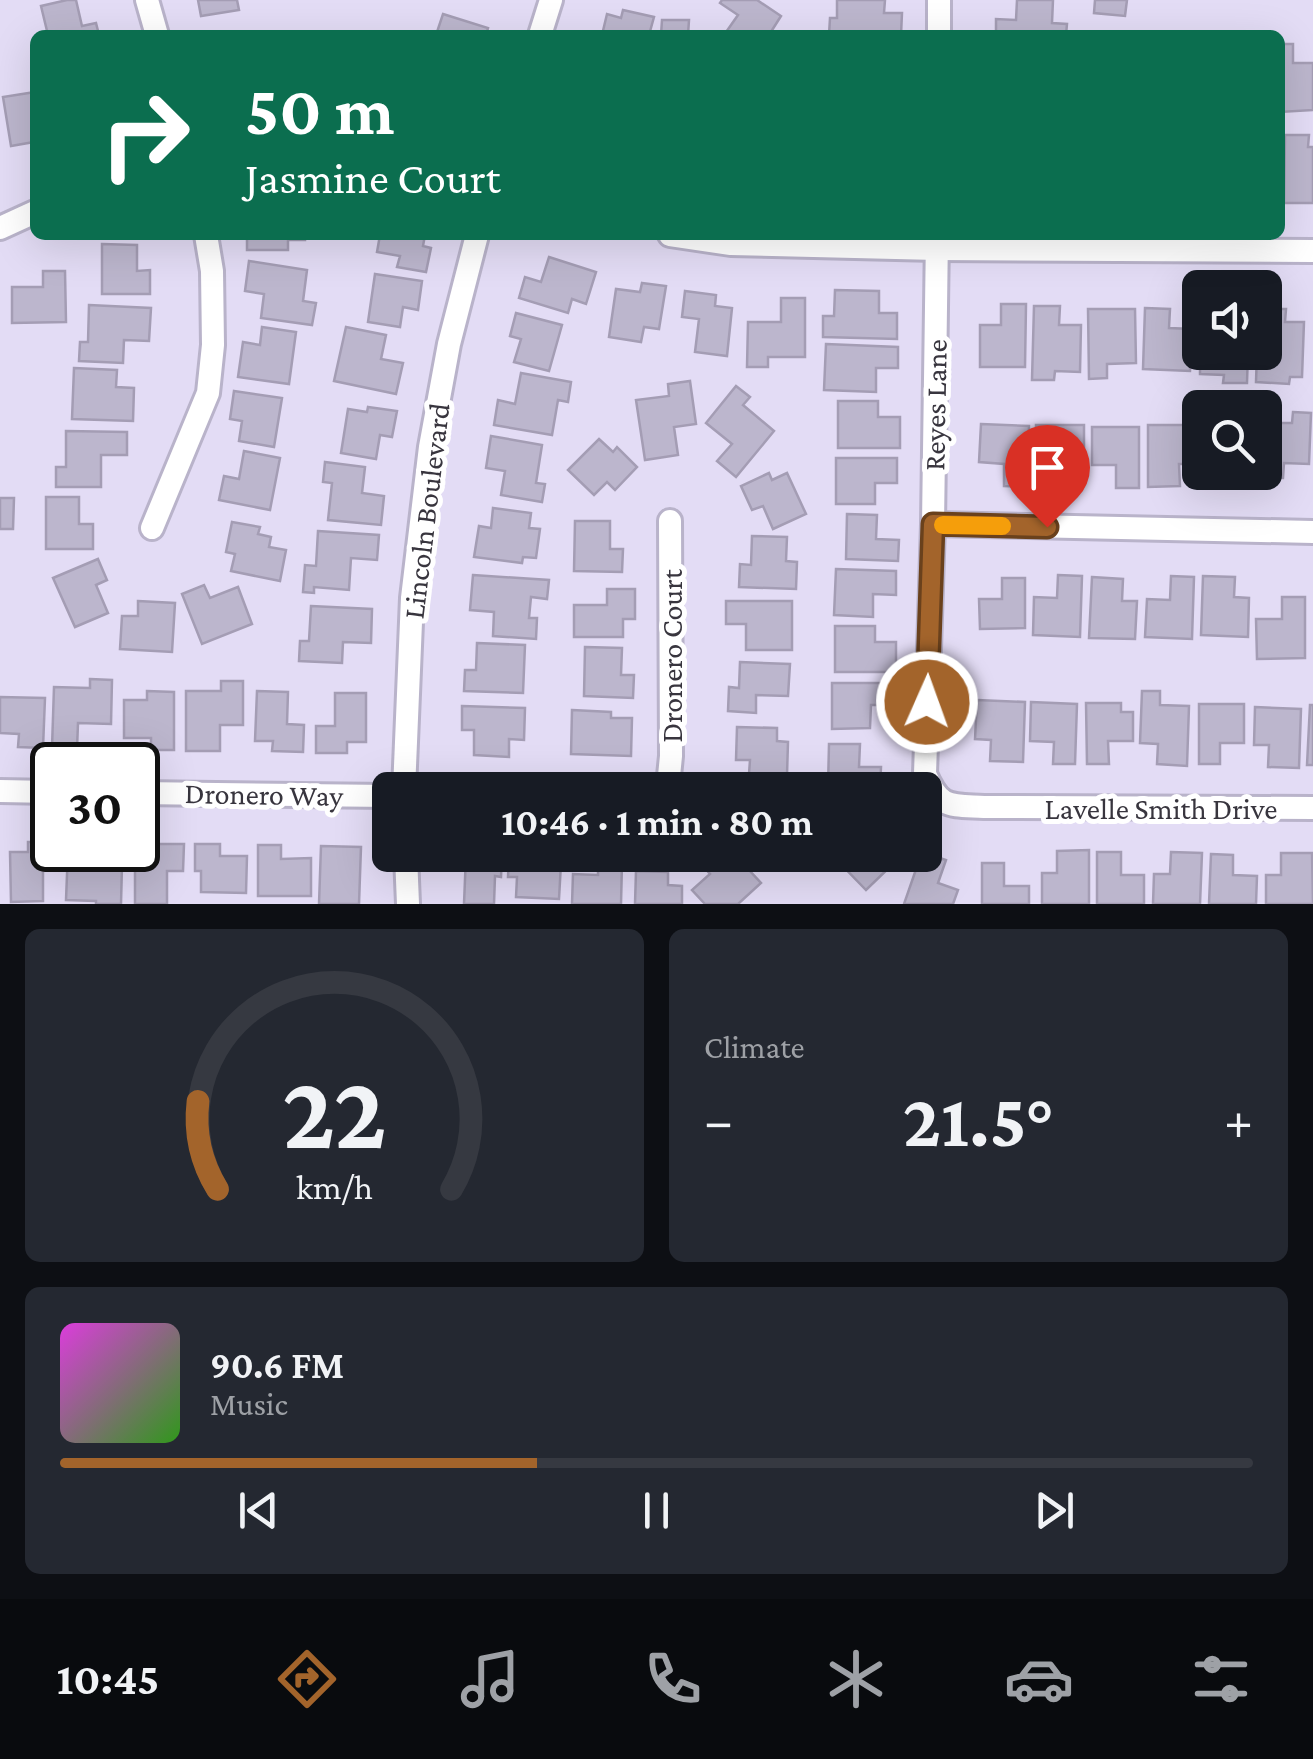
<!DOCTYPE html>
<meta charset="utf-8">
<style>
:root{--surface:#171b24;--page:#242831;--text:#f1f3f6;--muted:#9ea1a6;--line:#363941;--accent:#a3642b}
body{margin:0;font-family:"Crimson Pro",serif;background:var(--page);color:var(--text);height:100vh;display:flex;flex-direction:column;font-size:38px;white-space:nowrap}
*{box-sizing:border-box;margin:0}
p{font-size:32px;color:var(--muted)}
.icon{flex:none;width:55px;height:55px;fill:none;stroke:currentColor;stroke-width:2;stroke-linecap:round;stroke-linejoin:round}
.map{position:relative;height:904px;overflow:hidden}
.side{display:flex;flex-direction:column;gap:25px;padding:25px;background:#0d0f14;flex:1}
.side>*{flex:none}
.hud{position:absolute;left:30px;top:30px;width:1255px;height:210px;border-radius:15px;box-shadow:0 10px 40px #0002;background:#0b6e4f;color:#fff;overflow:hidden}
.tools{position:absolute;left:1182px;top:270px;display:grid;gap:20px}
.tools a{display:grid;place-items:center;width:100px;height:100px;border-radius:15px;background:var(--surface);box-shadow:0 10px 40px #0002;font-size:50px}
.speed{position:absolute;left:30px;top:742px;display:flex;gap:20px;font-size:50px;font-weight:700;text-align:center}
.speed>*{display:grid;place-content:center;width:130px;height:130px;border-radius:50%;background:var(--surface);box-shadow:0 10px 40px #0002;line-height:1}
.speed .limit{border:5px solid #111;border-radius:15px;background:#fff;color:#111}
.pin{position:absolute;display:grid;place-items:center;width:85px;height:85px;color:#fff;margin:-102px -42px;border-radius:50% 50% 50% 0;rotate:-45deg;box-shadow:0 0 10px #0007}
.pin .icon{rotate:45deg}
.me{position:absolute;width:110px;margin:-55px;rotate:2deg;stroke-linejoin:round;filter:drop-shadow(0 0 8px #0008)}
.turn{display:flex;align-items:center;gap:35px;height:210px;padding:0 50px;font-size:45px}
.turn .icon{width:130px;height:130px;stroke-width:2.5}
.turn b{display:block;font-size:70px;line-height:85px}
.big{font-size:75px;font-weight:700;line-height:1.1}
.side .card{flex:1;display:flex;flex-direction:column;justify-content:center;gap:15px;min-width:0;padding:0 35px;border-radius:15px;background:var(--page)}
.side .dial{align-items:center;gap:0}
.dial svg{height:260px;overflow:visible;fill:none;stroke:var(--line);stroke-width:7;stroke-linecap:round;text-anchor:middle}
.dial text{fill:var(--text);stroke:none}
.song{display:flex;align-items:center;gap:30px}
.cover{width:120px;height:120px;border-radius:15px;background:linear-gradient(135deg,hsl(300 70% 55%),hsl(110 70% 35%))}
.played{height:10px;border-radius:5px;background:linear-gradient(90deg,var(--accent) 40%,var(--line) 40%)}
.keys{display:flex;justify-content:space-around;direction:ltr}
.heat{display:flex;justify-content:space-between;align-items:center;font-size:55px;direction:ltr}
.side .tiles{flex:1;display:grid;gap:25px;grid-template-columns:1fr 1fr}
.card:last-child{grid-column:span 2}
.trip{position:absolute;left:372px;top:772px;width:570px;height:100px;border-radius:15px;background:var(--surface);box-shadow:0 10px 40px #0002;font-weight:700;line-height:100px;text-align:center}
.menu{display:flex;height:160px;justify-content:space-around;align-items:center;background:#090b0e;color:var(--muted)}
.menu .icon{width:70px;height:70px}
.menu .selected{color:var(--accent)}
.menu b{font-size:45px;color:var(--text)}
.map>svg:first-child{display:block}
.building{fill:#bcb6cd;stroke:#a49db4;stroke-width:2.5}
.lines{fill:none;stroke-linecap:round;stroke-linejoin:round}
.minor-casing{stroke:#b9b3ca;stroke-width:28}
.minor{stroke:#fff;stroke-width:22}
.route-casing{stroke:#6a411c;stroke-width:25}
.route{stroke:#a3642b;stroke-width:18}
.slow{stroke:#f59e0b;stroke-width:18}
.labels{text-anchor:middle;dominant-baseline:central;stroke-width:10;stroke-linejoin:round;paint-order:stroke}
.street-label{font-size:30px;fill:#38353e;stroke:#fff}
</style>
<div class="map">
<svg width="1313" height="904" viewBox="0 0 1313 904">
<rect width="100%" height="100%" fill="#e3dcf5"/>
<g class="building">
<polygon points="67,0 76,0 82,26 96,23 99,35 48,35 41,6"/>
<polygon points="198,0 237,0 239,10 201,16"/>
<polygon points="722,0 757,0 781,16 769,35 724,35 738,15 720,3"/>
<polygon points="837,0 885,0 884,13 902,13 901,35 829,35 830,18 837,18"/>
<polygon points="1017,0 1053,0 1052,23 1067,24 1066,35 996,35 996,19 1016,20"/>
<polygon points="1095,0 1127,0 1125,16 1094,13"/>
<polygon points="623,10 654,17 649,35 602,35 607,14 621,18"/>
<polygon points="443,14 488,28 486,35 436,35"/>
<polygon points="662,20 689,20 688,35 661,35"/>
<polygon points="1280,44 1293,44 1293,63 1313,63 1313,110 1280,112"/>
<polygon points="35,92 35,146 34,142 11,146 3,97"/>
<polygon points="1285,135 1309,135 1308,147 1313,147 1313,203 1284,203"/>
<polygon points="247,235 305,235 305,240 288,240 288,250 247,250"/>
<polygon points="380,235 425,235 423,246 431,248 426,272 397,267 400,256 377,252"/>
<polygon points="102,244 137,245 137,271 150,270 150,294 102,294"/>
<polygon points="549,257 596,272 586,304 572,299 568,313 519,298 525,277 541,282"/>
<polygon points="249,261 307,270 303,301 316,303 312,325 261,318 264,294 245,291"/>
<polygon points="43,271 65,271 66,322 12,323 12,287 43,287"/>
<polygon points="375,274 422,281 418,310 403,307 400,327 368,322"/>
<polygon points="642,283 666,286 659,329 644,327 641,342 609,337 616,289 640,292"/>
<polygon points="835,290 879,291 879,313 897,313 897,339 823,337 823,316 834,316"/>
<polygon points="685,291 716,295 715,306 732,308 727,356 695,352 699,319 682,317"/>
<polygon points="781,298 805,298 805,357 768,357 768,367 747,367 748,322 781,322"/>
<polygon points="1001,304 1026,304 1025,367 980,367 980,325 1001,325"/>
<polygon points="89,305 151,308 149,341 124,340 123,363 79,361 80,342 88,342"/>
<polygon points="1034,306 1060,306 1059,325 1081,325 1080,372 1055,371 1054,380 1032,380"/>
<polygon points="1145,308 1170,309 1169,328 1192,329 1190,371 1143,369"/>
<polygon points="1088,309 1135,309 1136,363 1107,364 1107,378 1089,379"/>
<polygon points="1265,309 1286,309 1285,322 1304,322 1302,377 1290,377 1289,384 1256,382 1257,352 1265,352"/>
<polygon points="516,313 562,325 549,371 514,362 521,339 510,336"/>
<polygon points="262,327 296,332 289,384 238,377 243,342 260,345"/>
<polygon points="346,327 386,335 381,359 403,363 396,394 334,381"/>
<polygon points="826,344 898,347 898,368 876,368 876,392 824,390"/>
<polygon points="1200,352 1248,352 1247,383 1223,383 1224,375 1200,374"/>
<polygon points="74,368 117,370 116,387 134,388 133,421 72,419"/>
<polygon points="521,373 571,382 568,402 558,400 552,435 494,425 498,400 515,404"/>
<polygon points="690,381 696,424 674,427 678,455 645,460 636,400 669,396 668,384"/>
<polygon points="736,386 750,397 743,405 774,431 736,477 717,461 732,444 706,423"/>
<polygon points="234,391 282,398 274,447 239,441 242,421 230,419"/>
<polygon points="838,401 878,401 878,417 900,417 900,448 838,448"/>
<polygon points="368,407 397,411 392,437 380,435 376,459 341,453 348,409 367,412"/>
<polygon points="1293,412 1311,413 1309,464 1284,463 1283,478 1261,477 1261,472 1265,472 1265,423 1292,423"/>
<polygon points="981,424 1029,426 1027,487 1004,486 1004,464 979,462"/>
<polygon points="1036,425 1084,425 1084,463 1067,463 1067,484 1036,485"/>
<polygon points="1148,425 1195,425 1195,464 1179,464 1180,486 1148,487"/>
<polygon points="1092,427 1139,427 1139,488 1116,488 1116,465 1092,465"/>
<polygon points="66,431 127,432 127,455 101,455 101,487 56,487 56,467 66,467"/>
<polygon points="491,436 542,445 536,483 545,484 542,502 501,495 505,471 486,468"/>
<polygon points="599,439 613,452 617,447 637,467 615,490 607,482 594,495 568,470"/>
<polygon points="244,451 280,458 270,510 219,500 224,476 239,479"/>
<polygon points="836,458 897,458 897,483 875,483 875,504 836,504"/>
<polygon points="325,462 365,467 362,493 384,496 381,525 328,520 332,483 323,482"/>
<rect x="1229" y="472" width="24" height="13"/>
<polygon points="769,473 772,480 787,473 806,514 773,529 763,506 752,510 741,486"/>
<polygon points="46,497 79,497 79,524 93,524 93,549 46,549"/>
<polygon points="0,498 14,498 13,529 0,529"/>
<polygon points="493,508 531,513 529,528 540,529 536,558 523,557 522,563 474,557 479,526 491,528"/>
<polygon points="847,514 877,515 876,539 899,540 898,561 846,559"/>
<polygon points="575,521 610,521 610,549 623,549 622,572 574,571"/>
<polygon points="232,522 260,527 258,534 271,537 269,547 286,550 280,581 231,571 235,554 226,552"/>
<polygon points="318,531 379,535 377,560 351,558 349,590 314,587 314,593 303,592 305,565 316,566"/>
<polygon points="752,536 787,537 786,561 797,562 796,589 739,587 740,564 751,565"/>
<polygon points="98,559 107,580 96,585 108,613 75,627 53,578"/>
<polygon points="836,569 896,571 896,595 873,594 873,617 834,615"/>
<polygon points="473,575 549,580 547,599 531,597 529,618 537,618 536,639 493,636 494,612 470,610"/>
<polygon points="1058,575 1082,576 1080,637 1033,635 1034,597 1057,598"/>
<polygon points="1171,576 1194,577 1192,639 1145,637 1147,599 1170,600"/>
<polygon points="1203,576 1235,577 1234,597 1249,598 1248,637 1201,635"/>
<polygon points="1092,577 1123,579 1122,601 1137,601 1135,639 1089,638"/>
<polygon points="1002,578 1025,578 1025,628 980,629 979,599 1002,599"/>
<polygon points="204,585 210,598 238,587 252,624 202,644 182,594"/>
<polygon points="607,589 635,589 635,619 623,619 623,637 574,637 574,605 607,605"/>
<polygon points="1282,597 1305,597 1305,658 1257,659 1256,619 1282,619"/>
<polygon points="138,601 175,603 172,652 120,649 122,616 138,616"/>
<polygon points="726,601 792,601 792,650 746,650 746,624 726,624"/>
<polygon points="311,606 372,609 371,643 343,642 342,663 299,661 300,641 309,641"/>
<polygon points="835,626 875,626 875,642 896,642 896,672 835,672"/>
<polygon points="477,643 525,645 523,693 464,691 465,670 476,670"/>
<polygon points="585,647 622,648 621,675 634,675 633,698 584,696"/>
<polygon points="740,662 790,664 788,696 756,695 756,713 728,711 729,687 739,688"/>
<polygon points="90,679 112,680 111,724 78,723 77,749 52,748 54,687 90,688"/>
<polygon points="221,681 243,681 243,725 220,725 220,751 186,751 186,691 221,691"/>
<polygon points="832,683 893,683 894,705 871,705 870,728 832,729"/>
<polygon points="147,691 174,692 174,750 151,750 151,738 124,738 124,700 147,700"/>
<polygon points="257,691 288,692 287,724 304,725 303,752 272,751 273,741 255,741"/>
<polygon points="1142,691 1160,691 1160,705 1189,706 1187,766 1157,764 1158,744 1140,743"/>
<polygon points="335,693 366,693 366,742 347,742 347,753 316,753 316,726 335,726"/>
<polygon points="0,697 45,698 43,748 18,747 19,734 0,733"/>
<polygon points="977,700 1025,702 1023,762 990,761 991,740 975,739"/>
<polygon points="1031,702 1077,704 1075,764 1053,764 1054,742 1030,741"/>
<polygon points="1086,703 1121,703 1121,712 1133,712 1133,741 1108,741 1109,764 1087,764"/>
<polygon points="1199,704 1244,704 1244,743 1220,743 1220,764 1199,764"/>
<polygon points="1310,705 1313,705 1313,765 1307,765"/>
<polygon points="462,706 525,708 524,740 509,739 509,757 474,755 474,730 462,730"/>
<polygon points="1255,707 1301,709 1299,768 1268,767 1269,745 1254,745"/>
<polygon points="572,710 611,712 611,718 632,718 631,756 571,754"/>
<polygon points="737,727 777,728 777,741 788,742 787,775 749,774 750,760 736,760"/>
<polygon points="829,744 860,744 859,767 881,767 880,788 828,787"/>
<polygon points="28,842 52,842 52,850 59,850 59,869 43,869 43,901 11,902 10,852 28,852"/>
<polygon points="153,844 184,844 183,871 167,871 167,904 135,904 135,854 152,854"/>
<polygon points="195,844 220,844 220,856 247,856 246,893 201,892 201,871 195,871"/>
<polygon points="258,845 281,845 281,859 311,858 311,896 258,896"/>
<polygon points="321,846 361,847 359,904 319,904"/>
<polygon points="68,850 98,850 98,864 122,865 121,904 96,904 96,901 66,900"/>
<polygon points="1089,850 1089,904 1042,904 1042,873 1057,873 1057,851"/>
<polygon points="1097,852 1121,852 1121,875 1144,875 1144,904 1097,904"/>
<polygon points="1171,852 1202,853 1200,904 1153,904 1154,874 1170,874"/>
<polygon points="925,853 946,860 938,883 958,890 953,904 904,904 921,855"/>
<polygon points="1281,853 1312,853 1313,904 1266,904 1266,875 1281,875"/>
<polygon points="1211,854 1233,855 1233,875 1257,876 1256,904 1209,904"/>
<polygon points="466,855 502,855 501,877 495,876 494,904 464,904"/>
<polygon points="509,855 534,855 534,862 561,863 559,899 516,897 517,877 508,877"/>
<polygon points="700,855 735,855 761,883 738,904 705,904 692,890 710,874 696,858"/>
<polygon points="836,855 886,855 894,863 866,890 834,857"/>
<polygon points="598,863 622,863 621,904 572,904 573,874 598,875"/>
<polygon points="982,863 1004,863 1004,886 1029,886 1029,904 982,904"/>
<polygon points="636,871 668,872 668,885 682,886 682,904 635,904"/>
</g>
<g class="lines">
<defs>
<g id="minor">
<polyline points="147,0 157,35"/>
<polyline points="540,35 551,0"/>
<polyline points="939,35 939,0"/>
<polyline points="0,228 35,212"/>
<polyline points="670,235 731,244 937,249 1313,251"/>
<path d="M937,235L933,524L925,774C940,809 949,805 984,807L1313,808"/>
<polyline points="933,524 1313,532"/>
<polyline points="152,528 208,393 213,345 212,271 206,235"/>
<polyline points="404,790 412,598 430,447 449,344 477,235"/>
<polyline points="665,790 668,786 671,756 670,521"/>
<polyline points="0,791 52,792"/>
<polyline points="138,793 390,796"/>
<polyline points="406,855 408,904"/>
</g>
</defs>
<use href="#minor" class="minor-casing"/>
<use href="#minor" class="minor"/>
</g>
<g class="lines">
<defs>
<polyline id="route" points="927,702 933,524 1047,527"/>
</defs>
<use href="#route" class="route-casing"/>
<use href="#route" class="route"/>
<polyline class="slow" points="943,525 1002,526"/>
</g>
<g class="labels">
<g class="street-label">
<text transform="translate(935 405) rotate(-89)">Reyes Lane</text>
<text transform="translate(426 511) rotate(-83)">Lincoln Boulevard</text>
<text transform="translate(671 656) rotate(-90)">Dronero Court</text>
<text transform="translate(264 794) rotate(1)">Dronero Way</text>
<text x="1161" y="808">Lavelle Smith Drive</text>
</g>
</g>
</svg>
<div class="tools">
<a><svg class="icon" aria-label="sound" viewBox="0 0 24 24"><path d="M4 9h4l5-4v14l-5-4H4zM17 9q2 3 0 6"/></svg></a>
<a><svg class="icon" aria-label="search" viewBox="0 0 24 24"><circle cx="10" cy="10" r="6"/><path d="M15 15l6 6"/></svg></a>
</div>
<div class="speed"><div class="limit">30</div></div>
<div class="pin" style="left:1047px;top:527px;background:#d93025"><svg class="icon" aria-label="arrive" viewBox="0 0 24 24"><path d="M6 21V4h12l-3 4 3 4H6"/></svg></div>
<svg class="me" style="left:927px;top:702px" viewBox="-20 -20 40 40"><circle r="17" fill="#a3642b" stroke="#fff" stroke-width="3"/><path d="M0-11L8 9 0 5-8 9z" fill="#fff"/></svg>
<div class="trip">10:46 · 1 min · 80 m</div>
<div class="hud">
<div class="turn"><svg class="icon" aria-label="right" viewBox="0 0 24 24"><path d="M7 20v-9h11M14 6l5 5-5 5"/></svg><div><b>50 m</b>Jasmine Court</div></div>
</div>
</div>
<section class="side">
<div class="tiles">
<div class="card dial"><svg viewBox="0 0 100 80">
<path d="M14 69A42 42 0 1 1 86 69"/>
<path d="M14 69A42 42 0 0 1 8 42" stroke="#a3642b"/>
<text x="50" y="56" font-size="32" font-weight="700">22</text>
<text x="50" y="72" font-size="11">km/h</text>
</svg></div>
<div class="card"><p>Climate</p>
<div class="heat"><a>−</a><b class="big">21.5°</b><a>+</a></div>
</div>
<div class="card">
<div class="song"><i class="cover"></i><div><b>90.6 FM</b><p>Music</p></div></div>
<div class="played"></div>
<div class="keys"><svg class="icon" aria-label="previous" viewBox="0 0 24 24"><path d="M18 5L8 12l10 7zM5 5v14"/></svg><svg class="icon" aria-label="pause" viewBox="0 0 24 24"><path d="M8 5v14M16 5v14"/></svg><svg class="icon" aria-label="next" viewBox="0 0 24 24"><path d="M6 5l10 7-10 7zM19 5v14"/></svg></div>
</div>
</div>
</section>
<nav class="menu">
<b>10:45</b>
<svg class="icon selected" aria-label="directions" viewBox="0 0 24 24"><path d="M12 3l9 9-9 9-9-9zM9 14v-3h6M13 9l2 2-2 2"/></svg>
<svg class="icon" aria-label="music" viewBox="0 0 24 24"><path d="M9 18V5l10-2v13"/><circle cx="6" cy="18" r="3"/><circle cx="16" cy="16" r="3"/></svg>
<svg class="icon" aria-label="phone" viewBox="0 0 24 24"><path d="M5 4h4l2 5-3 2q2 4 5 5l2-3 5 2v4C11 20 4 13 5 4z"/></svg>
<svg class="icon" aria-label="climate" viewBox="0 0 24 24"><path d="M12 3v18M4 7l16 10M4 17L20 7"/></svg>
<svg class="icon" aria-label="car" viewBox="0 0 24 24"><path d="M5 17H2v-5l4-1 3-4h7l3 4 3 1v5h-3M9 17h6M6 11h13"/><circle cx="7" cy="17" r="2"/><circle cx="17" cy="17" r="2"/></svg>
<svg class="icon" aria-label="filters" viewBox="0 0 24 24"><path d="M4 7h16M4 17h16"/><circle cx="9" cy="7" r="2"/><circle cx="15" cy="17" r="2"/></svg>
</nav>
